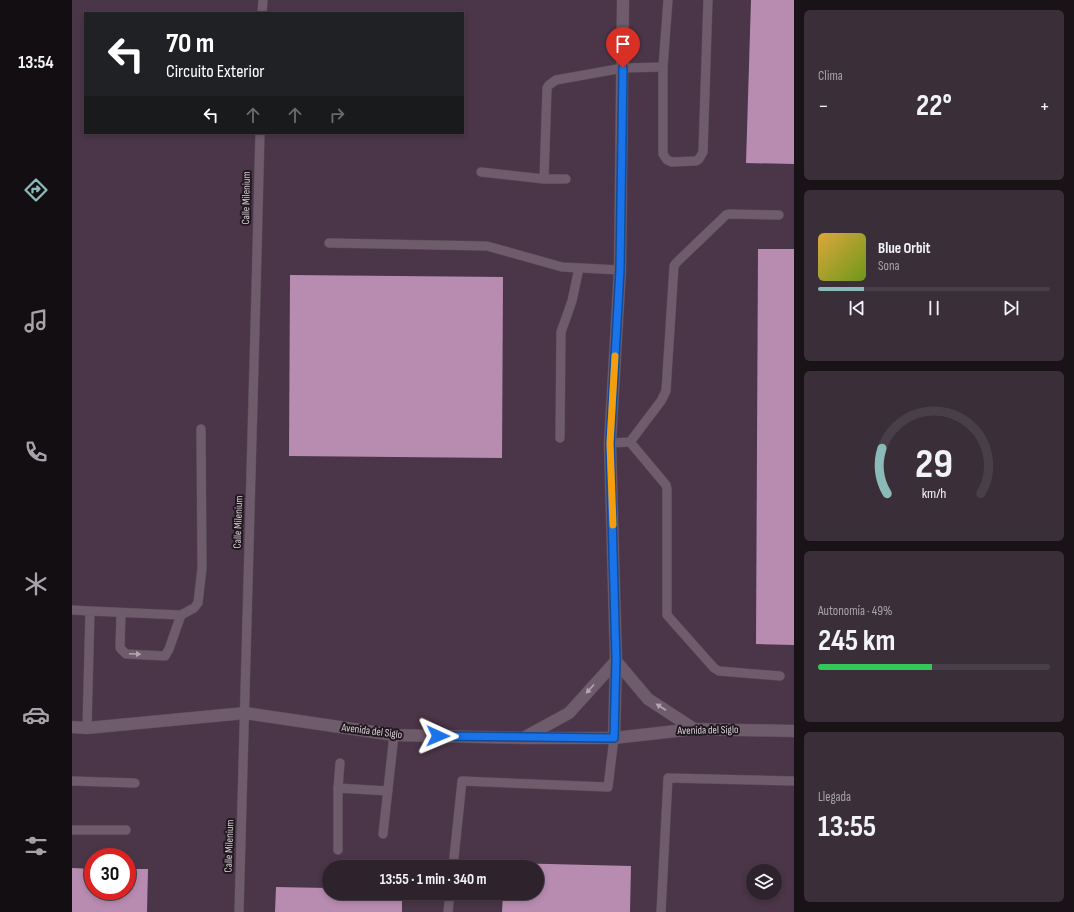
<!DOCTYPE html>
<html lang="es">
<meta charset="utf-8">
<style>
:root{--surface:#2e222c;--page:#3a2f38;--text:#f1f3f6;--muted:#a7a4a9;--line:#493f48;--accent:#8bbbb9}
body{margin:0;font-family:"Sofia Sans Condensed",sans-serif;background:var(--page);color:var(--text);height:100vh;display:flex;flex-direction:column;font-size:15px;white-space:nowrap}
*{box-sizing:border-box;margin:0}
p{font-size:13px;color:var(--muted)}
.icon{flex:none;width:22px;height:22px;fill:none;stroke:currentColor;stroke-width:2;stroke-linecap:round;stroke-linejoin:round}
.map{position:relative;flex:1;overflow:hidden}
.panel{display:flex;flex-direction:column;gap:10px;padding:10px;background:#191318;width:280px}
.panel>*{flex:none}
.hud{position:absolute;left:12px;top:12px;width:380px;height:122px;border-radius:0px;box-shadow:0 2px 6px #0003,0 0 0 1px var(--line);background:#202124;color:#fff;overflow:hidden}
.controls{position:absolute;left:674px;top:864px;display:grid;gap:8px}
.controls a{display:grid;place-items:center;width:36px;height:36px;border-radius:50%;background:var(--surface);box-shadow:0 2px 6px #0003,0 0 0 1px var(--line);font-size:20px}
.speed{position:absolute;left:12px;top:848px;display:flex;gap:8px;font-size:20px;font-weight:700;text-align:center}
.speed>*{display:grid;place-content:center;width:52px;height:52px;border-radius:50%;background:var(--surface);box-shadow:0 2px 6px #0003,0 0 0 1px var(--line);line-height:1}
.speed .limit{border:6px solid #d22;background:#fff;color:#111}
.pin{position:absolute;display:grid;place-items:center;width:34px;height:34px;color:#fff;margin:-41px -17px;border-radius:50% 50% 50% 0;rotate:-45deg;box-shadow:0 0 4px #0007}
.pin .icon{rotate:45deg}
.me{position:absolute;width:44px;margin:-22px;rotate:91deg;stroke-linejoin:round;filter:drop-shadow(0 0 3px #0008)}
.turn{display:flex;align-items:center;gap:14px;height:84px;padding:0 16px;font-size:18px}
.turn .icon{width:52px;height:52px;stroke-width:2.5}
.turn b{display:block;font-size:28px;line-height:34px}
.lanes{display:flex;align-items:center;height:38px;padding:0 16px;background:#0003;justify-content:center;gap:20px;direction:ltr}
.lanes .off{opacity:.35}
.big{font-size:30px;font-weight:700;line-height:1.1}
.panel .tile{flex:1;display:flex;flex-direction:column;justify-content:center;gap:6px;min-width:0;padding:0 14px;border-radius:6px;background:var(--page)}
.panel .dial{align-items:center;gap:0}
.dial svg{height:104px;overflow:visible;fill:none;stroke:var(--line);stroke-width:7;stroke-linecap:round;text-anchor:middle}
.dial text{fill:var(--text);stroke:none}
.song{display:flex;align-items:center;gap:12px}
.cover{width:48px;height:48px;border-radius:6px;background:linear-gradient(135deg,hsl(40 70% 55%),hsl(80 70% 35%))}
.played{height:4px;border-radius:2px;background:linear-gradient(90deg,var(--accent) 20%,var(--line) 20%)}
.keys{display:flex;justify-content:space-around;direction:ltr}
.heat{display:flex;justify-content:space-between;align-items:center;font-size:22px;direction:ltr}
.charge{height:6px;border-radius:3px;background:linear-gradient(90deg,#34c759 49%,var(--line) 0)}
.trip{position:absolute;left:250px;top:860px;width:222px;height:40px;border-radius:20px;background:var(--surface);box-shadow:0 2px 6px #0003,0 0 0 1px var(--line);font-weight:700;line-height:40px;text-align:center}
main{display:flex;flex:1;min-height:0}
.menu{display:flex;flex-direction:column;width:72px;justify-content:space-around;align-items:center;background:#120e12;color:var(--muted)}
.menu .icon{width:28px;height:28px}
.menu .selected{color:var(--accent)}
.menu b{font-size:18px;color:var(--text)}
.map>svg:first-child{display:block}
.built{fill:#4b3548;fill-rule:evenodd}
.building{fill:#b88cb1}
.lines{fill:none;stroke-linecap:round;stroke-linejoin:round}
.service-casing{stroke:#574955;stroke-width:10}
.minor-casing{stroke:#574955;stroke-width:13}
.service{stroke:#6e5b6b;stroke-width:9}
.minor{stroke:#6e5b6b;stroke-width:12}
.oneway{fill:#b4a6b2}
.route-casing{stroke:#114b97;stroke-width:10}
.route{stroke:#1a73e8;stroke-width:7}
.slow{stroke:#f59e0b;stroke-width:7}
.labels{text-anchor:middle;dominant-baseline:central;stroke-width:4;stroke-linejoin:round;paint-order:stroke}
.street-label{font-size:11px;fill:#dacfd8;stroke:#20181e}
</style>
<main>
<nav class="menu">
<b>13:54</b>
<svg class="icon selected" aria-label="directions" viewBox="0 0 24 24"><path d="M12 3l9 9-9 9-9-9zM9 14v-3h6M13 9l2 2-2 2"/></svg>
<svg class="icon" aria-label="music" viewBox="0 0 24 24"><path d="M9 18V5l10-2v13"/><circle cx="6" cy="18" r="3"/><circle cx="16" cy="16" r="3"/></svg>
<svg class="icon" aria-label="phone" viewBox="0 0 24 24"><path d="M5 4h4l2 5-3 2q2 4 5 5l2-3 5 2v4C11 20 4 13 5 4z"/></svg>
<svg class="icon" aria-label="climate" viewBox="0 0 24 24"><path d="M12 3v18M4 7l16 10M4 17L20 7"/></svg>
<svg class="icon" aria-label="car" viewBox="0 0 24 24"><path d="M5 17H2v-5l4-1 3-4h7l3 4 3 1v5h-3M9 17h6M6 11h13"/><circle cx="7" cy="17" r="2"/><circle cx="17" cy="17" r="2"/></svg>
<svg class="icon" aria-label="filters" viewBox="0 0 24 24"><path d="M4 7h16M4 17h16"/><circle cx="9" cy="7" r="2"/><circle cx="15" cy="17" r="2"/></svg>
</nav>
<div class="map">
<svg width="722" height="912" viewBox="0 0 722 912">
<rect width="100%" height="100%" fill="#3e2d3b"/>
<path class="built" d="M0,0H722V912H0ZM13,13H391V133H13ZM21,857H55V891H21ZM257,867H465V893H257ZM681,871H703V893H681Z"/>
<g class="building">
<polygon points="679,0 722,0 722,164 674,163"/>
<polygon points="686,249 722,249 722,645 684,644"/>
<polygon points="218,275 431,277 430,458 217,456"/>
<polygon points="431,863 559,866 558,912 430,912 431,893 465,893 465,867 431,867"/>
<polygon points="0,868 21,869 21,891 55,891 55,869 76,869 75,912 0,912"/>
<polygon points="204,887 257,888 257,893 330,893 330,912 203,912"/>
</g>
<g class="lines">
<defs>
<g id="service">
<polyline points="596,0 591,67 591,154 595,160 600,162 624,161 627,159 631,152 636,0"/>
<polyline points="190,13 191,0"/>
<polyline points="409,172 472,179 494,179"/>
<polyline points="472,179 475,88 477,85 484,80 551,68 591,67"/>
<polyline points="257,243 415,246 490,267 548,270"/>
<polyline points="488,438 489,332 500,301 507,268"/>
<polyline points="558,442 594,485 595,489 595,615 642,668 647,671 708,676"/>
<polyline points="538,443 558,442 589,401 594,391 602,266 604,263 654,215 657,214 707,215"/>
<polyline points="0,610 18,611 15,728"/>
<polyline points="18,611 109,615 122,608 126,603 130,568 129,429"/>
<polyline points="49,613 48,648 54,654 93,656 97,649 109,615"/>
<polyline points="0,781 63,783"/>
<polyline points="266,788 268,763"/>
<polyline points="0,830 54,830"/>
<polyline points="311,834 322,735"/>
<polyline points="266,850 266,788 316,791"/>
<polyline points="381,867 390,781 536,787 542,738"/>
<polyline points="167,912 184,291 188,133"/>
<polyline points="376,912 378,893"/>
<polyline points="589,912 596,778 722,781"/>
</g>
<g id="minor">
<polyline points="0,727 15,728 173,713 322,735 453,738 542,738 622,729 722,731"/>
<polyline points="453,737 497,713 544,661 576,699 622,729"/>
<polyline points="542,738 544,661 538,443 548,270 551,0"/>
</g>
</defs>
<use href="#service" class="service-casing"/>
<use href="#minor" class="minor-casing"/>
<use href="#service" class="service"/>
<use href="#minor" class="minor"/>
</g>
<defs><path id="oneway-solid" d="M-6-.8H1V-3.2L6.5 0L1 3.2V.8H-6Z"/></defs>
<g class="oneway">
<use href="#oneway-solid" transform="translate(63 654) rotate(2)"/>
<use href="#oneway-solid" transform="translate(518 689) rotate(132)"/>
<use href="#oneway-solid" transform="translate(589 707) rotate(-147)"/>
</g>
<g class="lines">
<defs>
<polyline id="route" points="366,736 542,738 544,660 538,443 548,270 551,68"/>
</defs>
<use href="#route" class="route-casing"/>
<use href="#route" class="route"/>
<polyline class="slow" points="541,525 538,443 543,356"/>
</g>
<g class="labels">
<g class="street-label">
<text transform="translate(174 198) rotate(-89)">Calle Milenium</text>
<text transform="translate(166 522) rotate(-88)">Calle Milenium</text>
<text transform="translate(636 730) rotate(-1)">Avenida del Siglo</text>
<text transform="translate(300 731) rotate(7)">Avenida del Siglo</text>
<text transform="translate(157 846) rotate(-88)">Calle Milenium</text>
</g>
</g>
</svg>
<div class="controls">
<a><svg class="icon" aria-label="layers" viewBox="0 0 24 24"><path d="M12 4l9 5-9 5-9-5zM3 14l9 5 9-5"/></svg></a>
</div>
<div class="speed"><div class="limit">30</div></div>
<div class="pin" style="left:551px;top:68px;background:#d93025"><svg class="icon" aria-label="arrive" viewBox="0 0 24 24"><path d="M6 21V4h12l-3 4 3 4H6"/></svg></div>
<svg class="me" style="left:366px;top:736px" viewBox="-20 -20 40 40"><path d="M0-17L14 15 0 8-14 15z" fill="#1a73e8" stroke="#fff" stroke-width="4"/></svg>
<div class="trip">13:55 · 1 min · 340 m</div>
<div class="hud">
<div class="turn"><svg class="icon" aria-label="left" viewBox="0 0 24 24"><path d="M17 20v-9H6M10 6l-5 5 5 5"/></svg><div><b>70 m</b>Circuito Exterior</div></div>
<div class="lanes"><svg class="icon" aria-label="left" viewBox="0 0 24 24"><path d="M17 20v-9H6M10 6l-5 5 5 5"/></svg><svg class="icon off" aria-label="ahead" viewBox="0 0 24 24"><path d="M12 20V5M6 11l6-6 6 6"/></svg><svg class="icon off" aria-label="ahead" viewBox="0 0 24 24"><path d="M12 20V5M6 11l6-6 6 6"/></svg><svg class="icon off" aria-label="right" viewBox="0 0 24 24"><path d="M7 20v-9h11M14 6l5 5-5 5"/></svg></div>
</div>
</div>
<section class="panel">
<div class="tile"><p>Clima</p>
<div class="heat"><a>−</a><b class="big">22°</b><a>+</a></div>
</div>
<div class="tile">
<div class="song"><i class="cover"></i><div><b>Blue Orbit</b><p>Sona</p></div></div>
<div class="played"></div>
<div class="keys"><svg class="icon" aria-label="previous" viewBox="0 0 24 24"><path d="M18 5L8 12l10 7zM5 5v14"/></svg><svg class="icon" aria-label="pause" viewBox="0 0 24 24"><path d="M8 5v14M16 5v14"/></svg><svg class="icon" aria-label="next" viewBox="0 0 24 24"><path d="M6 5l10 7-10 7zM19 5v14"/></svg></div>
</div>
<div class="tile dial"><svg viewBox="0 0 100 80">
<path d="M14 69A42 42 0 1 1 86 69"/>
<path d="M14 69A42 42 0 0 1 10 34" stroke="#8bbbb9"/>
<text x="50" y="56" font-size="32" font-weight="700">29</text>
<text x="50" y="72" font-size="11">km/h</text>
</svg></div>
<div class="tile"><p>Autonomía · 49%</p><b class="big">245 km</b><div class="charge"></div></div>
<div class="tile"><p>Llegada</p><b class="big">13:55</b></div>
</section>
</main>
